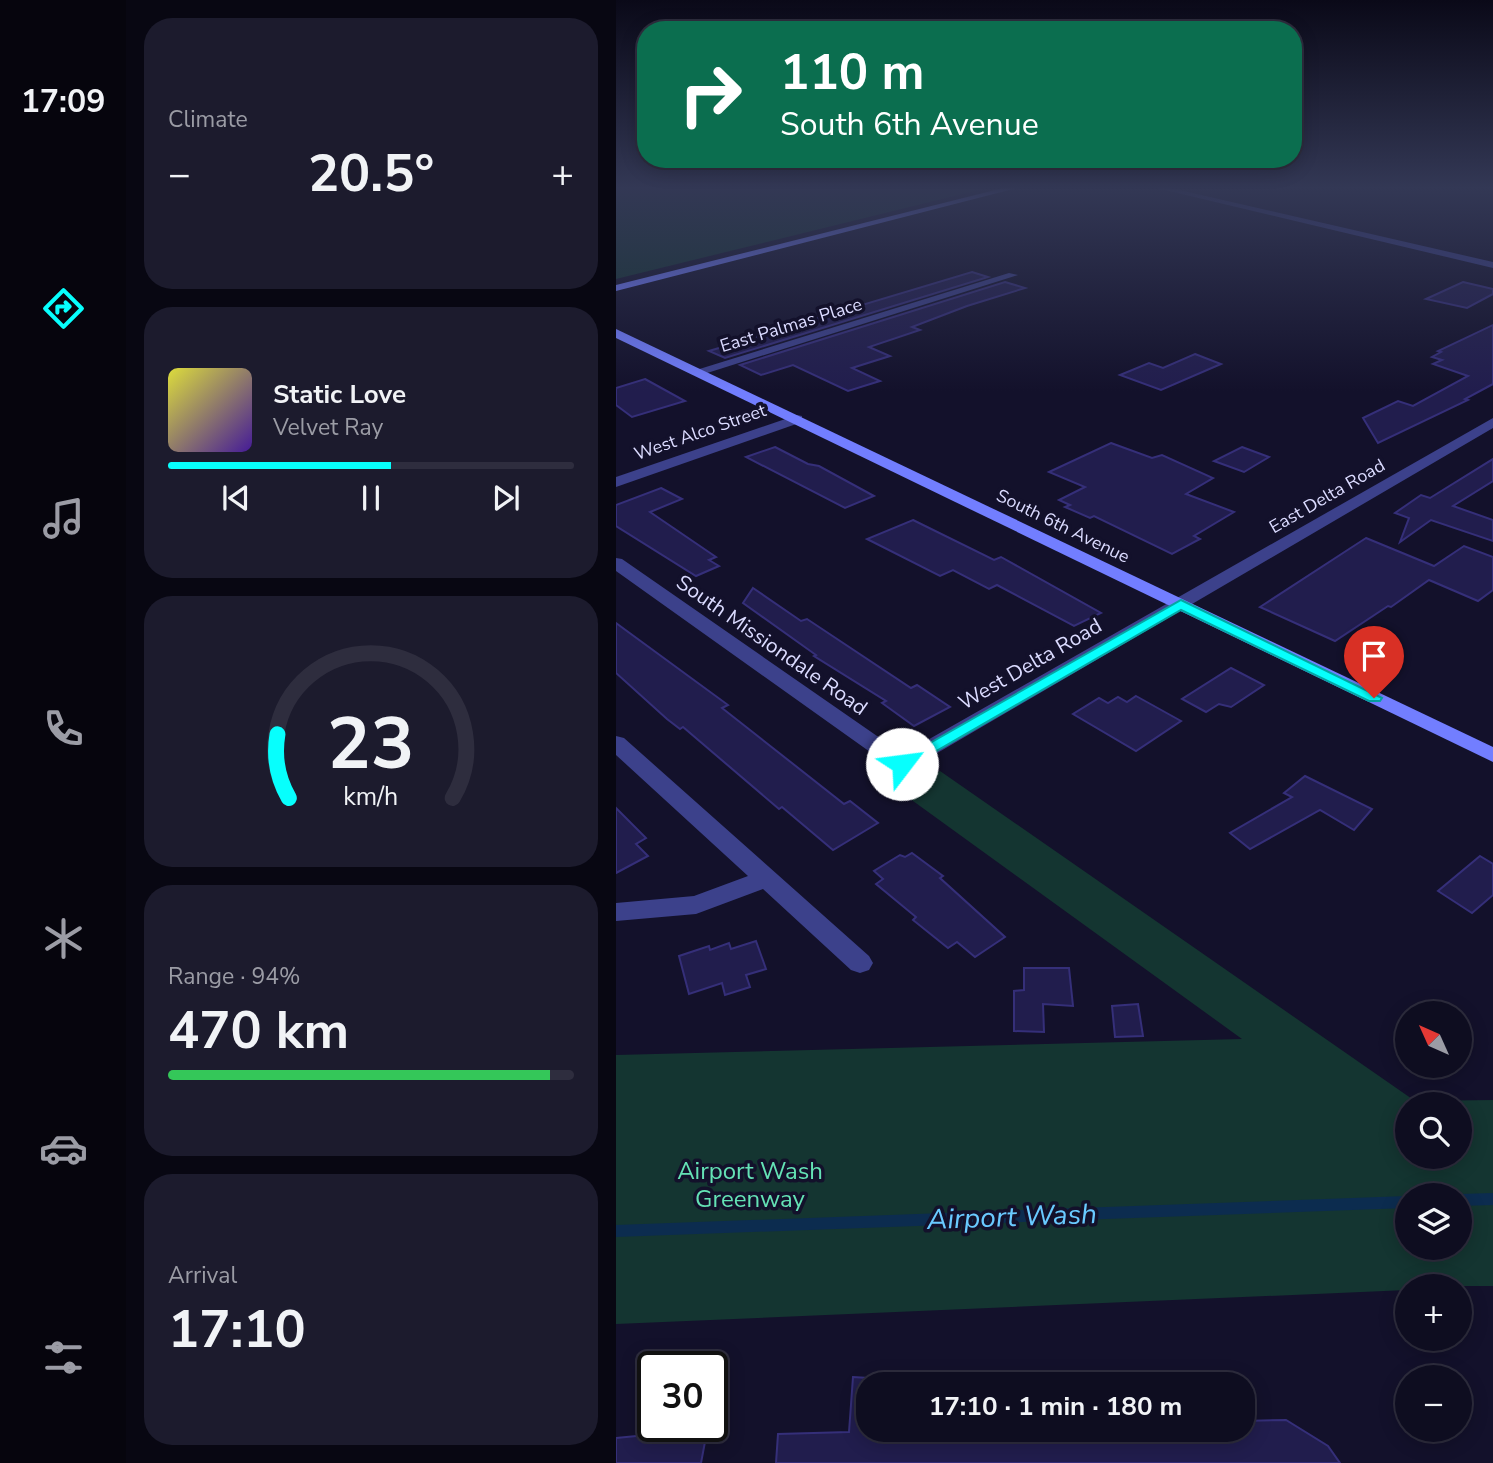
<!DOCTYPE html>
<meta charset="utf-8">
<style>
:root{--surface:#0e0d20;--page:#1c1b2d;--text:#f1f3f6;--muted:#9b9ca5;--line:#2e2d3e;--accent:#07fffd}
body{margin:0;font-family:"Nunito Sans",sans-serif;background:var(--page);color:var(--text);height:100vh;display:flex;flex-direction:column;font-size:26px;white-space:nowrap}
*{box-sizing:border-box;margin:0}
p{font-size:23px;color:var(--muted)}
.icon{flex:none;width:38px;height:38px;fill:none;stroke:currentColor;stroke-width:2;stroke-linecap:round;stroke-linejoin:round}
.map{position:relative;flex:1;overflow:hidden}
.details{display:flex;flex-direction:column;gap:18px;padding:18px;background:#080712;width:490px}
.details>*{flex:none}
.banner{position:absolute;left:21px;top:21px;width:665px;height:147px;border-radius:28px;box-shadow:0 4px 18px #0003,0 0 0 2px var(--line);background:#0b6e4f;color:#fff;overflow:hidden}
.needle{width:46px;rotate:315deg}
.buttons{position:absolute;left:779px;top:1001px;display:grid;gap:14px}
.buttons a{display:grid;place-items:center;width:77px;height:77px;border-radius:50%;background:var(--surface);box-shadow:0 4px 18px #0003,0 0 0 2px var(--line);font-size:35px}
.speed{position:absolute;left:21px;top:1351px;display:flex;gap:14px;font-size:35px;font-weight:700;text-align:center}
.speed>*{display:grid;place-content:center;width:91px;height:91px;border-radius:50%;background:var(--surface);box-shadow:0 4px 18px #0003,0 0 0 2px var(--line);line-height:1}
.speed .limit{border:4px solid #111;border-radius:10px;background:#fff;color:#111}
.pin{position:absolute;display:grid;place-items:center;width:60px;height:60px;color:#fff;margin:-72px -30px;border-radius:50% 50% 50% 0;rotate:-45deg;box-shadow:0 0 7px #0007}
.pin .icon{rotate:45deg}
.me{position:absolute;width:77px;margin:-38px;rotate:60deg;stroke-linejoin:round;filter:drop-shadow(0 0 5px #0008)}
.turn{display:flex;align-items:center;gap:24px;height:147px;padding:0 28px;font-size:32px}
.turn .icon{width:91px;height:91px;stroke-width:2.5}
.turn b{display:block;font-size:49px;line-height:60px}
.big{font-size:52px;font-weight:700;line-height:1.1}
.details .card{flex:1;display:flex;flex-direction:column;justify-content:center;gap:10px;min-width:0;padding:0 24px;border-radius:28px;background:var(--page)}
.details .dial{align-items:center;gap:0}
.dial svg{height:182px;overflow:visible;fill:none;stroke:var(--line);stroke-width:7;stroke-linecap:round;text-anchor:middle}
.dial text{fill:var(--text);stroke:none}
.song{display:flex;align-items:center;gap:21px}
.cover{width:84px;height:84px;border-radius:10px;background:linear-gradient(135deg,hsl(60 70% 55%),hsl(260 70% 35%))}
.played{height:7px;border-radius:4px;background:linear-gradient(90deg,var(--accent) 55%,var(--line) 55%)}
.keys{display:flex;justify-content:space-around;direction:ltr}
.heat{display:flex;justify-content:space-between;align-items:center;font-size:38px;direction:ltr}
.charge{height:10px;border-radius:5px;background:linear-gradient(90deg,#34c759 94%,var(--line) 0)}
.trip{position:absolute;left:240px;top:1372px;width:399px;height:70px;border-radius:28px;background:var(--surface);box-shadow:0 4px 18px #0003,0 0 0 2px var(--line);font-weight:700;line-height:70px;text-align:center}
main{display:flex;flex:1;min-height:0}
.tabs{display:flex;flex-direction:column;width:126px;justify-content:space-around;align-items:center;background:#06050d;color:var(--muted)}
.tabs .icon{width:49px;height:49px}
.tabs .on{color:var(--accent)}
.tabs b{font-size:32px;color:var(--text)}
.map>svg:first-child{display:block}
.green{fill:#143531;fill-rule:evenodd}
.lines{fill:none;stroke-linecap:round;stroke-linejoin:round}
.stream{stroke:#0c2c4f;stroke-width:12}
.building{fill:#211d4d;stroke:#352f79;stroke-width:2}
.street{fill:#3c418b;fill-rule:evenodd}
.secondary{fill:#727eff;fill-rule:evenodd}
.route{fill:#07fffd;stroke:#05a6a4;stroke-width:2}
.labels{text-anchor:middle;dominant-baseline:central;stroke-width:7;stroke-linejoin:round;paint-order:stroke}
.far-street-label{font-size:18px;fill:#dbdbff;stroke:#13112b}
.street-label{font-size:21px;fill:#dbdbff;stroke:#13112b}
.near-park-label{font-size:24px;fill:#64e2b5;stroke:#13112b}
.near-water-label{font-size:28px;font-style:italic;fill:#69caff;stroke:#13112b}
</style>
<main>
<nav class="tabs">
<b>17:09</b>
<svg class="icon on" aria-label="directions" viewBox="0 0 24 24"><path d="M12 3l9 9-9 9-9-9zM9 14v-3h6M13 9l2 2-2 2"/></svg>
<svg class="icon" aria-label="music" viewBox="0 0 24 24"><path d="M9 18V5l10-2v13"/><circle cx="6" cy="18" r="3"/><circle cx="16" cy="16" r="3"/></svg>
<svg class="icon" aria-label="phone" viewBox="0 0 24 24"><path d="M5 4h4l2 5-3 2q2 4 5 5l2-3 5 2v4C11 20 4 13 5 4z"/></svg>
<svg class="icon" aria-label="climate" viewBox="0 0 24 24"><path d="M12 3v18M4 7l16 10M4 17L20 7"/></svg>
<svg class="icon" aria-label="car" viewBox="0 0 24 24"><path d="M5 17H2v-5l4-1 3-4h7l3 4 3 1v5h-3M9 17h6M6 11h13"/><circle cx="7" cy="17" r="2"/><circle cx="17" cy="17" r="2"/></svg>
<svg class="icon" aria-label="filters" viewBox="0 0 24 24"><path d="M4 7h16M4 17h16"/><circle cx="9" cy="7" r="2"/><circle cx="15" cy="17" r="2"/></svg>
</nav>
<section class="details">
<div class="card"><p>Climate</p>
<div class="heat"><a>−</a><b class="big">20.5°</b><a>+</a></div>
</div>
<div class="card">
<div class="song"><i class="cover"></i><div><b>Static Love</b><p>Velvet Ray</p></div></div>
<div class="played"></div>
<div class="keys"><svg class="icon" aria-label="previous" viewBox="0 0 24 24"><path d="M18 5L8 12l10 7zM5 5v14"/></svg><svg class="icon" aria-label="pause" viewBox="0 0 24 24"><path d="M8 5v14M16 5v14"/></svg><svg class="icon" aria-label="next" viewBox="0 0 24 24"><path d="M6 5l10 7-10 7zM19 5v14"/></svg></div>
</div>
<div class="card dial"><svg viewBox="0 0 100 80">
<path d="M14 69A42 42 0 1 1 86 69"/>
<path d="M14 69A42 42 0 0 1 9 41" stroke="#07fffd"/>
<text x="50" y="56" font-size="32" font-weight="700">23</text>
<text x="50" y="72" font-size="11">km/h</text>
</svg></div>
<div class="card"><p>Range · 94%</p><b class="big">470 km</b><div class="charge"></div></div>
<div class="card"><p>Arrival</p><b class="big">17:10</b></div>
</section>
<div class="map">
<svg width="877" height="1463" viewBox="0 0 877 1463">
<rect width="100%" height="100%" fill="#13112b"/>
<g class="green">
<polygon points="0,186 379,186 0,279"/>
<path d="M324,771L799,1101L877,1100V1286H791V1290L0,1324V1055L626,1039L286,793ZM791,1104H844V1157H791ZM791,1195H844V1248H791Z"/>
</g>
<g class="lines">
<g class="stream">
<polyline points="844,1200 877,1199"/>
<polyline points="0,1231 791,1202"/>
</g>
</g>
<g class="building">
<polygon points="356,272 372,277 109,358 93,351"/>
<polygon points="389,282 409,288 351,306 296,327 304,330 253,347 274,356 236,368 264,381 232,391 177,365 145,375 124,365"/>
<polygon points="847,282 877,289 877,294 851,308 810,299"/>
<polygon points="877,325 877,384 849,399 852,400 762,443 747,418 782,401 797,406 852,376 817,364 826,360 816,357 825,352 822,351"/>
<polygon points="579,354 605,364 545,390 504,375 533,363 547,368"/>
<polygon points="29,379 69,401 16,417 0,405 0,388"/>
<polygon points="495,443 536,458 546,455 597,478 570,494 618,512 578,536 584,539 556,554 478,516 474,518 449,507 454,505 443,500 469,487 433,472"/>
<polygon points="159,447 192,464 203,466 258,496 229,508 130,457"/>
<polygon points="626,447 653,457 628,472 598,461"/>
<polygon points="877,459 877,481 837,506 877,520 877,541 815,520 784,542 793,518 779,513 805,495 814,498"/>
<polygon points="45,488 66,499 34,512 100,557 93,560 103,566 80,576 0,526 0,505"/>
<polygon points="297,520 378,560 385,557 485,613 458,626 381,585 373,589 337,570 324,576 251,539"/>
<polygon points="750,538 818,566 848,546 877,557 877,590 862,601 813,580 775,607 772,606 719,641 644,607"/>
<polygon points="137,588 185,621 191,619 295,688 301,685 334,707 298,726 266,703 270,701 198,656 200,655 127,603"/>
<polygon points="0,623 112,705 106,708 228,804 234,801 262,823 217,850 166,807 163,809 67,727 64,729 51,719 0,673"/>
<polygon points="615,668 648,685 615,707 603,704 590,712 566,699"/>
<polygon points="520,696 565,721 520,751 457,714 483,698 492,703 502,697 511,702"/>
<polygon points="689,776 756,809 738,830 704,810 634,849 614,833 676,797 668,793"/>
<polygon points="0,808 30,838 20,844 32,856 0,873"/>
<polygon points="296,853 327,876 324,878 389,937 359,957 341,942 332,948 297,920 300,917 260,884 267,879 258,871 284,855 289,857"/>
<polygon points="864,856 877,864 877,895 856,913 822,891"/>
<polygon points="140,941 150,969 130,975 134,987 109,995 106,983 73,994 63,956 93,946 94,950 113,943 115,949"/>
<polygon points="408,968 453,968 457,1006 427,1004 428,1032 398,1031 398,991 408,990"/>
<polygon points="522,1004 527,1036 499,1037 496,1006"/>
<polygon points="237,1377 252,1378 252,1430 540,1430 541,1441 586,1439 585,1430 626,1430 626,1421 670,1420 712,1446 724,1463 160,1463 162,1434 233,1432"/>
<polygon points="52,1426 92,1426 85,1463 0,1463 0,1438 51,1433"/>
</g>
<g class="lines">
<g class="street">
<polygon points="532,186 546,186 877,262 877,268"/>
<polygon points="393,273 402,275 88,374 78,374 77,371"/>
<polygon points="181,415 186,416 186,422 0,487 0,477"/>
<polygon points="877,418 877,428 294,769 278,769 0,571 0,558 6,559 287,754"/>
<polygon points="0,736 8,738 253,956 257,963 253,970 244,973 235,970 147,889 80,914 0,921 0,903 78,896 132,876 0,755"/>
</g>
<g class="secondary">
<polygon points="395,186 409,186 0,291 0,285"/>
<polygon points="0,329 877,747 877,762 0,338"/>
</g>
</g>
<linearGradient id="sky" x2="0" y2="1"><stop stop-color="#0a0918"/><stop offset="0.48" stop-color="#333855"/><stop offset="1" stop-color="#333855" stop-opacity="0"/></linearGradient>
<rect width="877" height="391" fill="url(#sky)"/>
<polygon class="route" points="565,600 766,698 764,701 753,701 565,610 291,768 280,768 277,764"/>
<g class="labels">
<g class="far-street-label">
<text transform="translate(175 325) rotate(-17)">East Palmas Place</text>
<text transform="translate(84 432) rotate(-19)">West Alco Street</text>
<text transform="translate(711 496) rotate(-30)">East Delta Road</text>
<text transform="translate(447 526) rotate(26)">South 6th Avenue</text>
</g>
<g class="street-label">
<text transform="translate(156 645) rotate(35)">South Missiondale Road</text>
<text transform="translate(414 664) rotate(-30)">West Delta Road</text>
</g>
<g class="near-park-label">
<text x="134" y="1171">Airport Wash<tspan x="134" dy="28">Greenway</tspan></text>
</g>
<g class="near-water-label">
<text transform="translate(396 1217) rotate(-2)">Airport Wash</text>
</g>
</g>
</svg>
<div class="buttons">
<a><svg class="needle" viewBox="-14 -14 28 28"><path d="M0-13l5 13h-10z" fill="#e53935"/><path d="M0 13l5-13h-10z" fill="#9b9ca5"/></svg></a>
<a><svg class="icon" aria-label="search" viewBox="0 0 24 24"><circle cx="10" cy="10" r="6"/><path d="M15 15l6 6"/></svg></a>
<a><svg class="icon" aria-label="layers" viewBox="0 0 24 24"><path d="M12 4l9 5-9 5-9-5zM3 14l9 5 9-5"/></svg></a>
<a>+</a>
<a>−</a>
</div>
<div class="speed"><div class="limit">30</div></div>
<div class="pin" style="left:758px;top:698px;background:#d93025"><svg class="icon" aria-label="arrive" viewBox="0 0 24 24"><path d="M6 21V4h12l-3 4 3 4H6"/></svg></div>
<svg class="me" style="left:286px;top:764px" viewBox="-20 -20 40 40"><circle r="19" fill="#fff"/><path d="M0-13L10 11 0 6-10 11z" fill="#07fffd"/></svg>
<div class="trip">17:10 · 1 min · 180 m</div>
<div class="banner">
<div class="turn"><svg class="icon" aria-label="right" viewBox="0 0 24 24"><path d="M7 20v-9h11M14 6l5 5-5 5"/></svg><div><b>110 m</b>South 6th Avenue</div></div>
</div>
</div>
</main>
